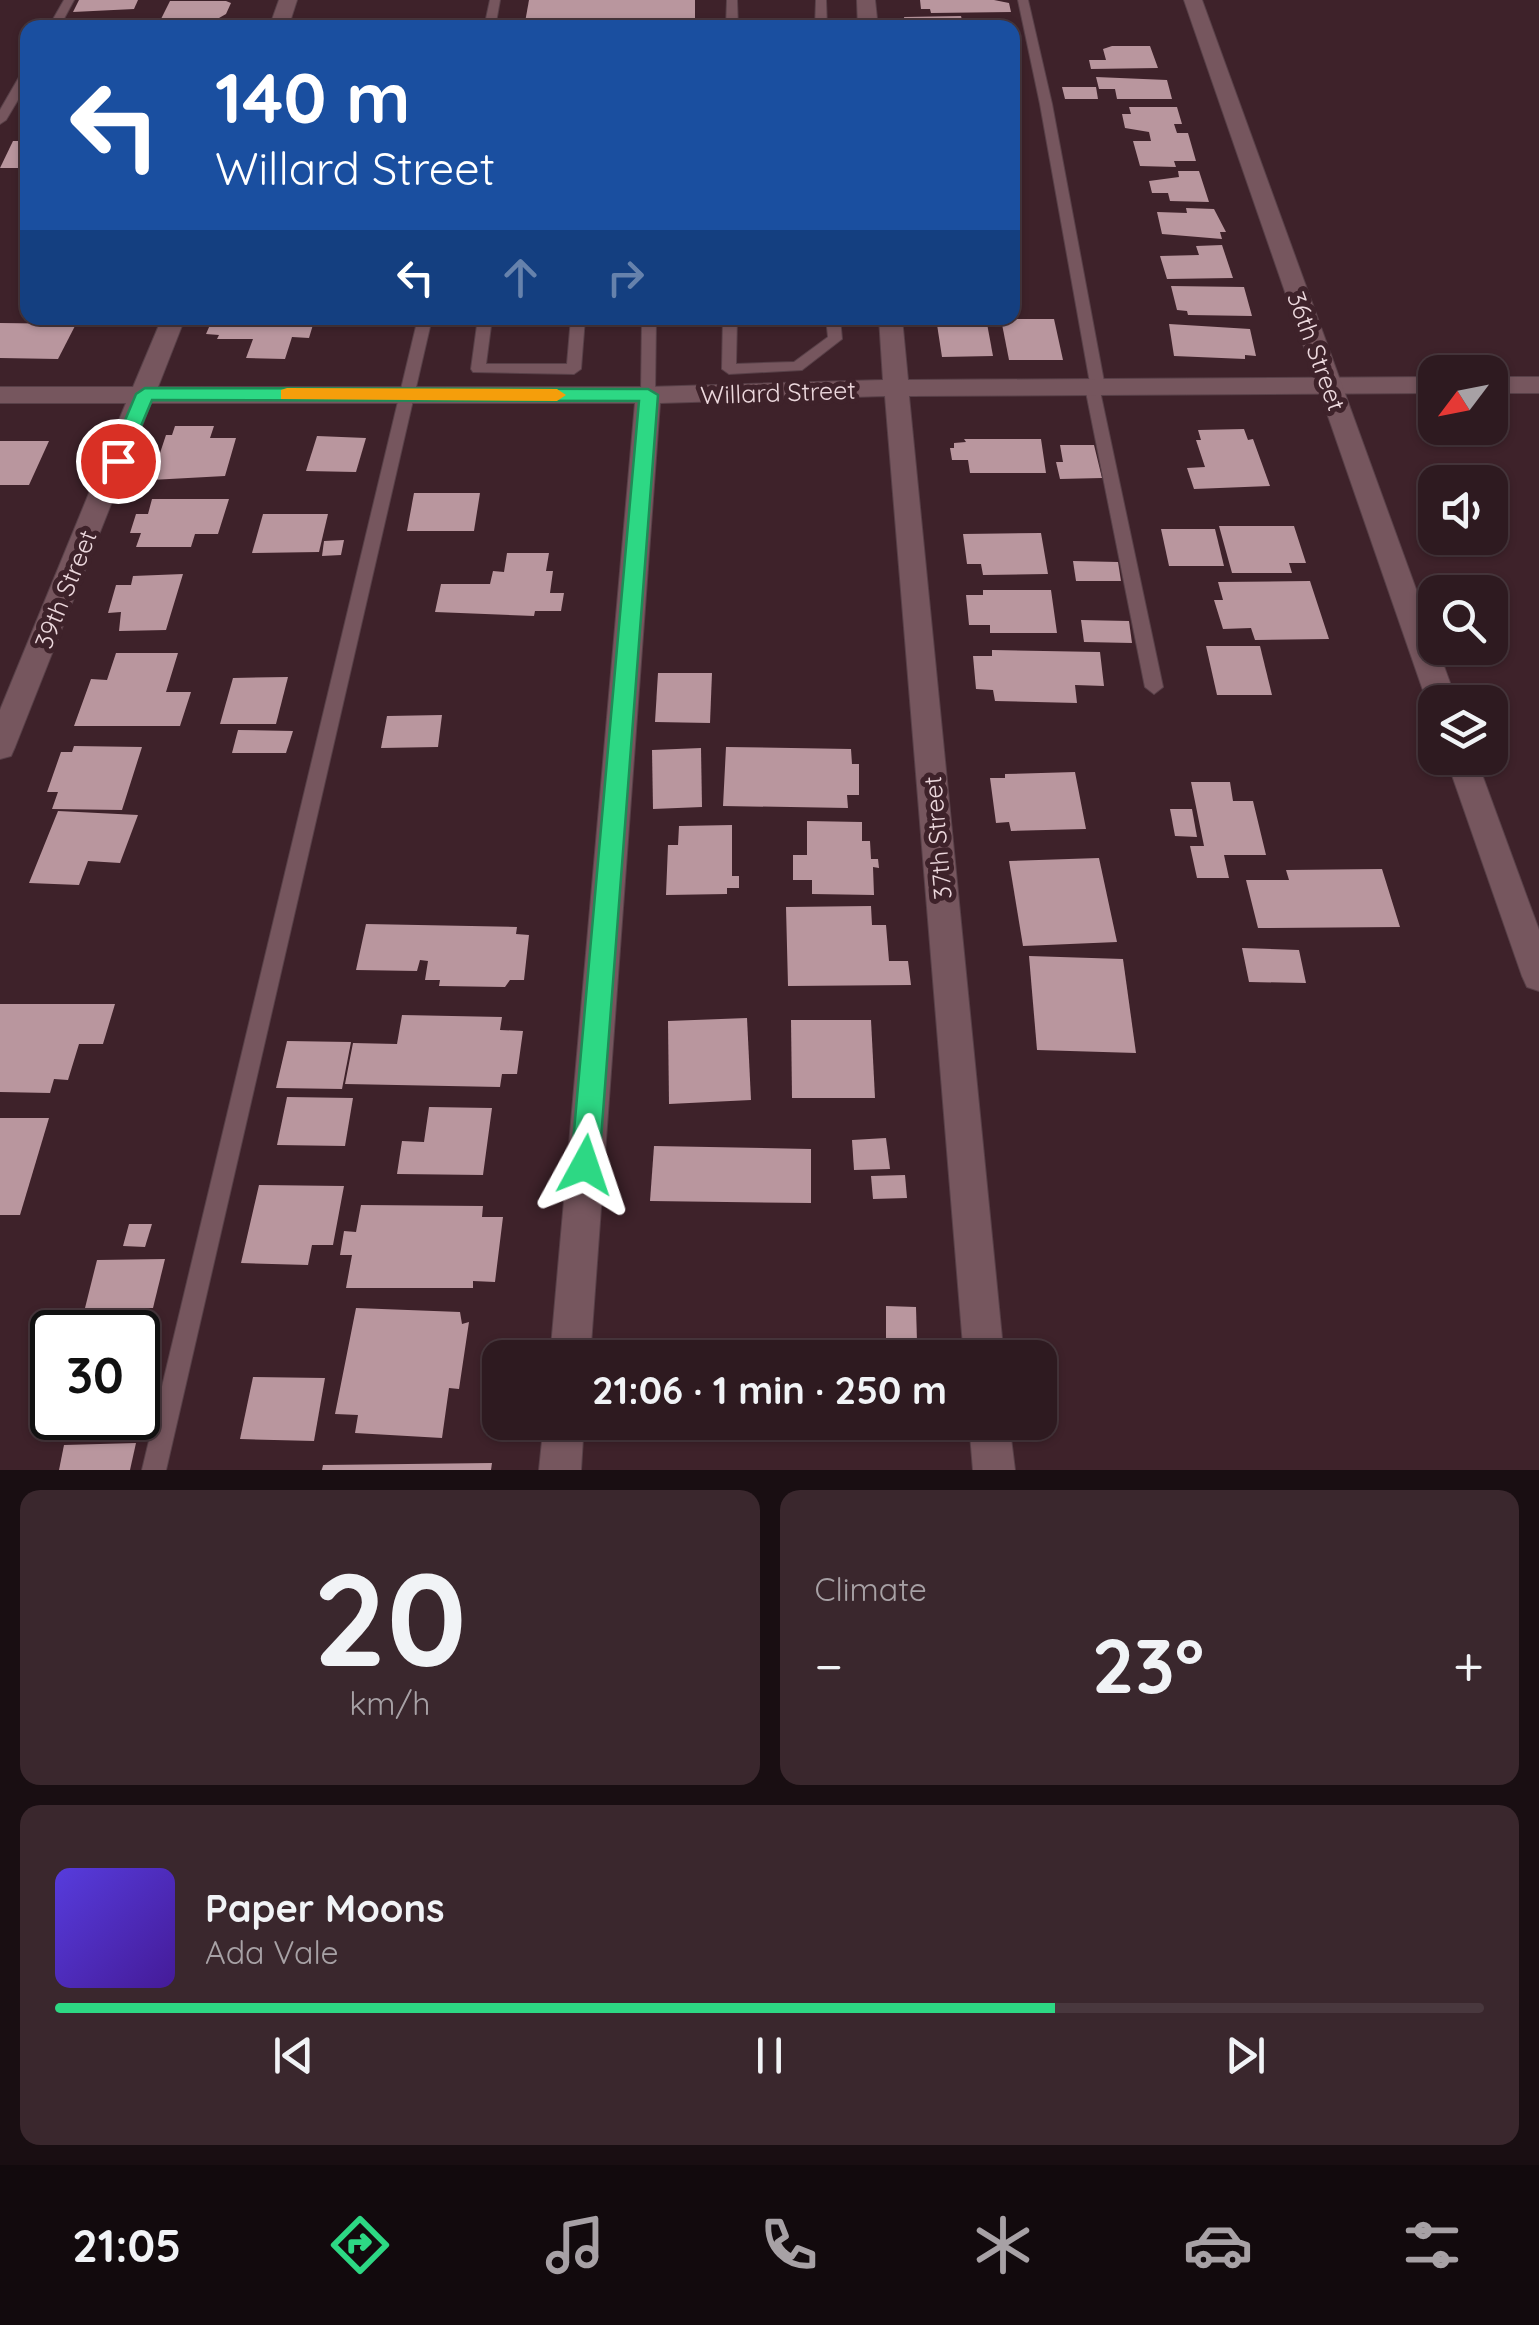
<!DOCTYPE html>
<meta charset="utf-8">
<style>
:root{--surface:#2e1a20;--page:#3a272d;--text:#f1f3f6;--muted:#a7a1a5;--line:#49383e;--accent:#2dd884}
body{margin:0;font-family:Quicksand,sans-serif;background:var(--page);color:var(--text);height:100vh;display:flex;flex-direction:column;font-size:38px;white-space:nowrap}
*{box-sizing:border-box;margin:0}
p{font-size:32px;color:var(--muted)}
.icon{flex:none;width:55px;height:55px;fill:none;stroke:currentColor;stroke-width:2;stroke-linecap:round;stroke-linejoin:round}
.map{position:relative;height:1470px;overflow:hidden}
.sheet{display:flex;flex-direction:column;gap:20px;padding:20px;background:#190e12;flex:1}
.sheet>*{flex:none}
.hud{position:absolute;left:20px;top:20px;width:1000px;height:305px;border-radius:20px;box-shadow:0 2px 8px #0004,0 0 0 2px var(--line);background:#1a4fa0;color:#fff;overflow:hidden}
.needle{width:65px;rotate:238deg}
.controls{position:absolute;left:1418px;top:355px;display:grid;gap:20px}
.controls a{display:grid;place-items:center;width:90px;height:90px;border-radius:20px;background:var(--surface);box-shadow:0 2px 8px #0004,0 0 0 2px var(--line);font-size:50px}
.speed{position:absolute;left:30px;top:1310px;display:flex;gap:20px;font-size:50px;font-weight:700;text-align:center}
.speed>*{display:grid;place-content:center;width:130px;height:130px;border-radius:50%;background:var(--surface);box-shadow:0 2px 8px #0004,0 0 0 2px var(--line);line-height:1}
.speed .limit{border:5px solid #111;border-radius:15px;background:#fff;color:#111}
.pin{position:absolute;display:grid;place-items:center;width:85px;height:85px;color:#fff;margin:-42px;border:5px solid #fff;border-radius:50%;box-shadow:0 2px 10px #0007}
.me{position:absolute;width:110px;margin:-55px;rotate:5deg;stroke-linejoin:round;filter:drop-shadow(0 0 8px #0008)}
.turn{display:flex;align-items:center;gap:35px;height:210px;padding:0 30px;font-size:45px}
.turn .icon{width:130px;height:130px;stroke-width:2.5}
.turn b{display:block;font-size:70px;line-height:85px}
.lanes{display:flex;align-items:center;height:95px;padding:0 30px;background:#0003;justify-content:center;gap:50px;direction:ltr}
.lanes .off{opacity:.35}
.big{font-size:75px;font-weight:700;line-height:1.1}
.sheet .widget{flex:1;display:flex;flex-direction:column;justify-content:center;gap:15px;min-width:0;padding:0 35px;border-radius:20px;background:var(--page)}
.sheet .dial{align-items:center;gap:0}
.dial b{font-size:130px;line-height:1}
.song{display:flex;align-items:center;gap:30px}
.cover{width:120px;height:120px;border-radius:15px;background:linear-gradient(135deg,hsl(250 70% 55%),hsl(260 70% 35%))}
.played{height:10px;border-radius:5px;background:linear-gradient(90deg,var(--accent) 70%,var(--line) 70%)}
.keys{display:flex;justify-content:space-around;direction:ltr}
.heat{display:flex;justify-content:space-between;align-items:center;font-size:55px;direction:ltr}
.sheet .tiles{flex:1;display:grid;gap:20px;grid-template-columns:1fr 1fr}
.widget:last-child{grid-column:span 2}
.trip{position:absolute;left:482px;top:1340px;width:575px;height:100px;border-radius:20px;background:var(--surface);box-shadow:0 2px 8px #0004,0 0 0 2px var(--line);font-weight:700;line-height:100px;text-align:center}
.menu{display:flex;height:160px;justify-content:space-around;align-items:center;background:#120a0d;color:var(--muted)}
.menu .icon{width:70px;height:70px}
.menu .on{color:var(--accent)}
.menu b{font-size:45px;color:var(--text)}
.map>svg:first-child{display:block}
.building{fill:#b9969e}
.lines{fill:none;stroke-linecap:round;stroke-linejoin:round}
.service-casing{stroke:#584048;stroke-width:2}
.minor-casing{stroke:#584048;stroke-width:2}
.tertiary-casing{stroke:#584048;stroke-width:2}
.service{fill:#76565e;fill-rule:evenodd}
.minor{fill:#76565e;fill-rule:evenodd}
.tertiary{fill:#76565e;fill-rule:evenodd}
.route{fill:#2dd884;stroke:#1d8c56;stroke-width:2.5}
.slow{fill:#f59e0b}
.labels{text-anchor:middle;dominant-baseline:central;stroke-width:10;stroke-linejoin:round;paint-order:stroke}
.street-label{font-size:25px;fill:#ecd8dd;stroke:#3e222a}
</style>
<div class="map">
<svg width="1539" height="1470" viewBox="0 0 1539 1470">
<rect width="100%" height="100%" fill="#3e222a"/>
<g class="building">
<polygon points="79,0 138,0 134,9 73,12"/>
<polygon points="529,0 695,0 695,28 524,28"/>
<polygon points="920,0 994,0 1009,3 1011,12 931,13 930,9 921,9"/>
<polygon points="170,1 226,1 231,3 226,14 219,18 161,19"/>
<polygon points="961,16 964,28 906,28 904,17"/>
<polygon points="1112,46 1150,46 1158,68 1091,69 1089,60 1106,60 1103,49"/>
<polygon points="1096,77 1167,80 1172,99 1117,99 1115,89 1099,89"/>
<polygon points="1062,87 1096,87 1098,99 1065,99"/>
<polygon points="1129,107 1177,107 1182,124 1174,124 1177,133 1188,133 1196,161 1174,161 1176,167 1140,166 1133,141 1151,141 1149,132 1125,128 1122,114 1131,114"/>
<polygon points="13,141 28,141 28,168 0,168"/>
<polygon points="1178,171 1199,171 1209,202 1170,201 1168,193 1152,193 1149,181 1179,177"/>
<polygon points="1186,208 1214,209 1226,232 1220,232 1222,239 1162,234 1157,212 1187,213"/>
<polygon points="1222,245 1233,278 1167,279 1160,256 1199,255 1196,246"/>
<polygon points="1171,286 1244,287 1252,316 1188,315 1187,311 1177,310"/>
<polygon points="213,318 315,318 309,338 292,337 285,359 246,358 253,339 217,339 219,335 206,334"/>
<polygon points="936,318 986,318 993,356 942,357"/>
<polygon points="1001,319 1054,319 1063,360 1009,360"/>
<polygon points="0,323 76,324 58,359 0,358"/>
<polygon points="1169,324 1250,329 1256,356 1245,355 1245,359 1174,356"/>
<polygon points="175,426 214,426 210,438 236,438 225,476 151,480 166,435 172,435"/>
<polygon points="1244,429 1248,440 1253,439 1270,486 1194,489 1187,468 1205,467 1196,440 1201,440 1198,430"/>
<polygon points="317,436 366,438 356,472 306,471"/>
<polygon points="964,439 1041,439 1046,473 970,473 968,460 952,460 950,448 954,448 954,443 966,442"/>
<polygon points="0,441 49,441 29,485 0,485"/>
<polygon points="1060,445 1094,445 1102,478 1060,479 1056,462 1063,462"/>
<polygon points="414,493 480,493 474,531 407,531"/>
<polygon points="152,499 229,499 218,534 195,534 191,547 136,547 141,533 130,533 136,514 148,514"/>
<polygon points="263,514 328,514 319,552 252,553"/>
<polygon points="1219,526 1294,526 1306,563 1289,563 1292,573 1232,573"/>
<polygon points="1161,529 1215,529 1224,566 1169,566"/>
<polygon points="1041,533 1048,574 983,575 981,564 967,564 963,534"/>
<polygon points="344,540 341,555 322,556 324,541"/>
<polygon points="507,553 549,553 546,571 553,571 550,593 564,593 561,611 535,611 534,616 435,612 441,584 490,584 493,571 504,572"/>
<polygon points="1073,561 1118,562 1121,581 1076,581"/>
<polygon points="183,574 166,630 119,631 121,612 108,613 116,585 131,585 133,576"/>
<polygon points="1310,581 1329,639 1255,640 1251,628 1223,629 1214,600 1223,600 1218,582"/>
<polygon points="983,590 1051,590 1057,633 990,633 990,625 969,625 966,595 983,595"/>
<polygon points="1081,620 1129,621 1132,643 1084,642"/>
<polygon points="1206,646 1260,646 1272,695 1217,695"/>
<polygon points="992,650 1100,652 1104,686 1075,685 1077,703 995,701 993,690 976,689 973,656 992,656"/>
<polygon points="116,653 178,653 166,692 191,692 180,726 74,726 91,679 107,680"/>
<polygon points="658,673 712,673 710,723 655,722"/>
<polygon points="288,677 276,724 220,724 233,678"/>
<polygon points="442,715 438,747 381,748 387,716"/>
<polygon points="238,730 293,731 286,753 232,753"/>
<polygon points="74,746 142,747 122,810 52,809 58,792 47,792 61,752 72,752"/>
<polygon points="726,747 851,749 852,764 859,764 859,795 847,795 848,808 723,806"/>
<polygon points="701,748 702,807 653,809 652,750"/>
<polygon points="1075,772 1086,829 1011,831 1009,822 996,823 990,778 1005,778 1005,774"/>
<polygon points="1191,782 1230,782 1233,801 1253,801 1266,855 1224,855 1229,878 1197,878 1190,846 1204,846"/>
<polygon points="1170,809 1192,809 1197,837 1175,836"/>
<polygon points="58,811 138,815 120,863 88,861 79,885 29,883"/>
<polygon points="807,821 862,822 862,841 870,841 871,859 878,859 879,868 873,867 874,895 812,894 812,880 793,880 793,855 807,855"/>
<polygon points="732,825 732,876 739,876 739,888 727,888 727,894 666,895 668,845 678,845 679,826"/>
<polygon points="1099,858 1117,942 1023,946 1009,861"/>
<polygon points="1382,869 1400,927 1258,928 1246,880 1289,880 1286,870"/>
<polygon points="871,906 872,925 886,925 889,961 908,961 911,985 788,986 786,907"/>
<polygon points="366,924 517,927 516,934 529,935 524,980 510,980 505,987 439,986 440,980 425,980 428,961 420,960 417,971 356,970"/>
<polygon points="1242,948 1299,950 1306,983 1249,982"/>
<polygon points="1029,956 1123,959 1136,1053 1037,1050"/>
<polygon points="0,1004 115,1004 103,1044 79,1044 68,1080 54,1079 50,1093 0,1092"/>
<polygon points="402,1015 502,1017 500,1030 523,1031 517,1074 502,1074 500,1087 345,1084 353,1043 397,1044"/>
<polygon points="747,1018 751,1100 669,1104 668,1021"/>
<polygon points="791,1020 871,1020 875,1098 792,1098"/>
<polygon points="287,1041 351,1042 342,1089 276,1088"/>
<polygon points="287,1097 353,1098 345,1146 277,1145"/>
<polygon points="429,1107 492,1108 483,1175 397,1174 402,1141 424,1142"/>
<polygon points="0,1118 49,1118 20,1215 0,1215"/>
<polygon points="886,1138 890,1169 854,1170 852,1140"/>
<polygon points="654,1146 811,1149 811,1203 650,1201"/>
<polygon points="905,1175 907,1198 873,1199 871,1176"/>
<polygon points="259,1185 344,1186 333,1245 312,1245 308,1265 241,1263"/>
<polygon points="361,1205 483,1206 482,1217 503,1217 495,1282 473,1281 473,1288 346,1288 352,1255 340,1255 344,1231 356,1232"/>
<polygon points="129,1224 152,1224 145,1247 123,1246"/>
<polygon points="165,1259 153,1308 85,1308 97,1260"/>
<polygon points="886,1306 916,1307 917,1342 886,1341"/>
<polygon points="356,1308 460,1312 462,1324 469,1322 459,1389 449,1388 442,1438 355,1433 358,1415 335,1414"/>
<polygon points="657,1340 780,1341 780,1358 656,1358"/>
<polygon points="253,1377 325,1378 314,1441 240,1439"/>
<polygon points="636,1422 774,1422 774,1440 636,1437"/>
<polygon points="136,1443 130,1470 59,1470 64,1445"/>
<polygon points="492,1463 491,1470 322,1470 323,1465"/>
</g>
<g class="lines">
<defs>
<g id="service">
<polygon points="64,0 74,0 59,28 48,28"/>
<polygon points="490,0 500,0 495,28 484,28"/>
<polygon points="727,0 737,0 738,28 726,28"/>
<polygon points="816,0 826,0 827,28 815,28"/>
<polygon points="1018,0 1028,0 1052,104 1105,387 1100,391 1163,687 1154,694 1145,687 1085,387 1090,383 1040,104"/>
<polygon points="28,69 28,83 6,120 0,124 0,110 22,72"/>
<polygon points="418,318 432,318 166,1470 142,1470"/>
<polygon points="478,318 492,318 486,364 567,364 571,318 585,318 581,369 574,374 473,372 471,369"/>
<polygon points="642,318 656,318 655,395 648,400 641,395"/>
<polygon points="723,318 737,318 736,364 794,362 828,337 826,318 840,318 842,339 802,370 729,374 722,369"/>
</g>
<g id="minor">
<polygon points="279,0 297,0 288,28 269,28"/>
<polygon points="857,0 875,0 878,28 858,28"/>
<polygon points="162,318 185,318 158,387 648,387 883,380 879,318 902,318 908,380 1435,377 1435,393 909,396 1004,1358 964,1358 885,396 660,403 590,1358 550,1358 635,403 151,403 15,747 11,756 0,759 0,710 126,403 0,403 0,387 133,387"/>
<rect x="1490" y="377" width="49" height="16"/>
<polygon points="544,1422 584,1422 581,1470 539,1470"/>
<polygon points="969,1422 1009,1422 1015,1470 973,1470"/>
</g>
<g id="tertiary">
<polygon points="1184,0 1202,0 1457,702 1435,702 1435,711 1427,702"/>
<polygon points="1446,758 1476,758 1539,930 1539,991 1527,987 1522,976"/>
</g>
</defs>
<use href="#service" class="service-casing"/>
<use href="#minor" class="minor-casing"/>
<use href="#tertiary" class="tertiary-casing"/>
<use href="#service" class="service"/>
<use href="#minor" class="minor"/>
<use href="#tertiary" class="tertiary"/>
</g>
<polygon class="route" points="145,388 648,389 658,395 599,1165 595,1175 585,1179 575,1175 571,1165 639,401 152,400 124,466 111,466 108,461 136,394"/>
<polygon class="slow" points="287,388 557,389 566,395 557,401 281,399 281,390"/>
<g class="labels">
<g class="street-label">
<text transform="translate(1317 351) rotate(70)">36th Street</text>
<text transform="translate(778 392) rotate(-2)">Willard Street</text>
<text transform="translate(65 589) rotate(-68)">39th Street</text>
<text transform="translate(937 838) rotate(-95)">37th Street</text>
</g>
</g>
</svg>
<div class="controls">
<a><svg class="needle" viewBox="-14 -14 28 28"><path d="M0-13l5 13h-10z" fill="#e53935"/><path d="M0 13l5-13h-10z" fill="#a7a1a5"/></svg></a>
<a><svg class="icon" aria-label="sound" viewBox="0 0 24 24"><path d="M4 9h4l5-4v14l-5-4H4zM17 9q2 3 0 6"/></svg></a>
<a><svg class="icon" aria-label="search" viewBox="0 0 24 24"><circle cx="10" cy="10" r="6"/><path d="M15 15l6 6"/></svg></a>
<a><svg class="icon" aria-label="layers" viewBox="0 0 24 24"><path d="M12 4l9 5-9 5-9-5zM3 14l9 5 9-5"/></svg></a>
</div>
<div class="speed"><div class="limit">30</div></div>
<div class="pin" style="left:118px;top:461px;background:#d93025"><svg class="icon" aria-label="arrive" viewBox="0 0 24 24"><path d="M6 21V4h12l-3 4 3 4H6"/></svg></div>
<svg class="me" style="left:585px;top:1165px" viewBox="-20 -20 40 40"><path d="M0-17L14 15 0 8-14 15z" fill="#2dd884" stroke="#fff" stroke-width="4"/></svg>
<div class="trip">21:06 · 1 min · 250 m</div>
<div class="hud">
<div class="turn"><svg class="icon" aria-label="left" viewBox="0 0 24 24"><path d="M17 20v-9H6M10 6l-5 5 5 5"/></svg><div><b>140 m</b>Willard Street</div></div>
<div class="lanes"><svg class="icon" aria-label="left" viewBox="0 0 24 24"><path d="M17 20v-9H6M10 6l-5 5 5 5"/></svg><svg class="icon off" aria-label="ahead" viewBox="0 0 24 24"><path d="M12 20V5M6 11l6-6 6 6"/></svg><svg class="icon off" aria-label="right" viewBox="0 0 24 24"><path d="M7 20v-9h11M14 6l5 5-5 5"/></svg></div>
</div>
</div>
<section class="sheet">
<div class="tiles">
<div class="widget dial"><b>20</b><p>km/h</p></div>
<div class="widget"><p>Climate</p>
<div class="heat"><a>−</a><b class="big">23°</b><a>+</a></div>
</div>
<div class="widget">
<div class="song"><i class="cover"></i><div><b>Paper Moons</b><p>Ada Vale</p></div></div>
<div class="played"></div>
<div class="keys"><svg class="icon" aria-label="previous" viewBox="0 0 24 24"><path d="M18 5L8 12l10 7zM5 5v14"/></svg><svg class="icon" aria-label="pause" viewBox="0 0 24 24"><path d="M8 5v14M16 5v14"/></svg><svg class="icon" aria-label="next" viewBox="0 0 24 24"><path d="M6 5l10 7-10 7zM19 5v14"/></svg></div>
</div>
</div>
</section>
<nav class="menu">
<b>21:05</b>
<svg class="icon on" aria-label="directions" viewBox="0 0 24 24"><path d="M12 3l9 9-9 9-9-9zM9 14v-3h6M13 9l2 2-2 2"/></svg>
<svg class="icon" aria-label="music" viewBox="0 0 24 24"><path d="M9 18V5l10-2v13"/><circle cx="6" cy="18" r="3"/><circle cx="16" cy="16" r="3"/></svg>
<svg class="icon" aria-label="phone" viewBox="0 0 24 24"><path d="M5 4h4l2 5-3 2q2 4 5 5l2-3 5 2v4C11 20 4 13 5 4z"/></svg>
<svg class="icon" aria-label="climate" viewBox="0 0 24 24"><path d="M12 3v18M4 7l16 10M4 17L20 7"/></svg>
<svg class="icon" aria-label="car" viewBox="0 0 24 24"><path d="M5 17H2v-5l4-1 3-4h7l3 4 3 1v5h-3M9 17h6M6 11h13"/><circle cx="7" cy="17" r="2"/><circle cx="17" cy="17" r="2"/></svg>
<svg class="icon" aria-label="filters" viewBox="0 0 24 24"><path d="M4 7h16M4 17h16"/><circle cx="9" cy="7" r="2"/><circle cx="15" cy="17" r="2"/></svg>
</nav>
